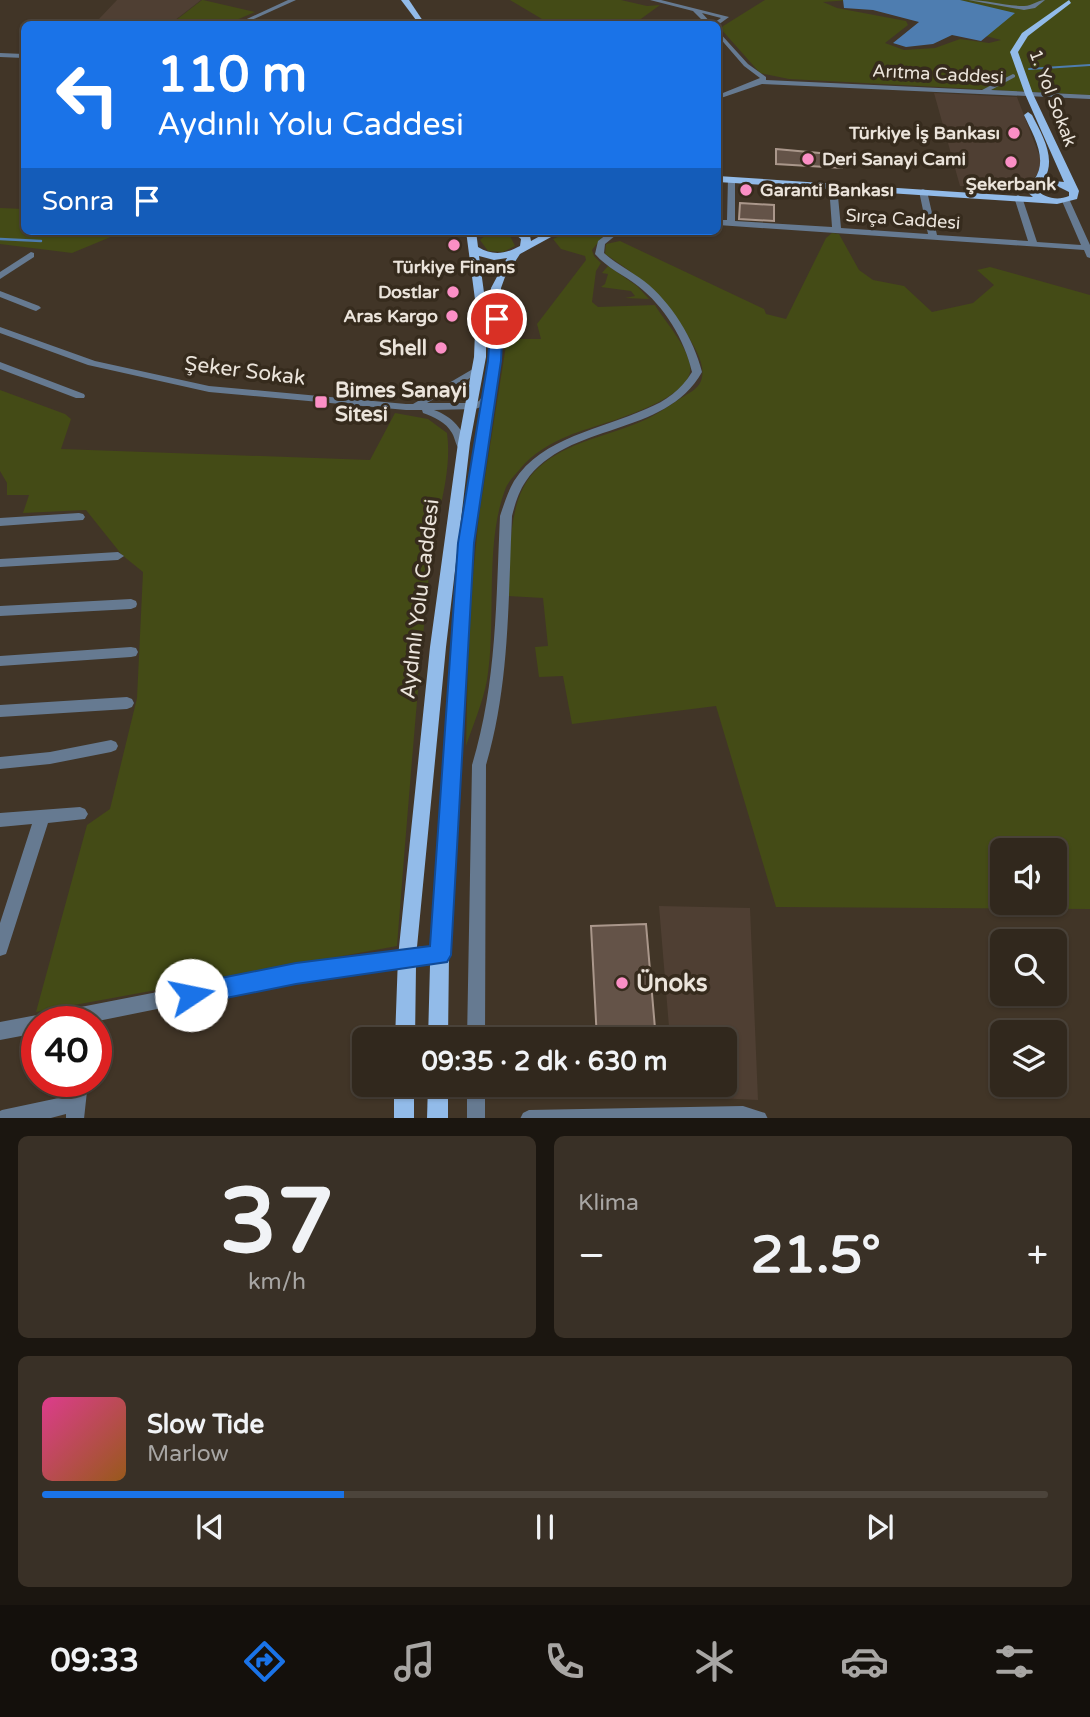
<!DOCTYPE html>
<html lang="tr">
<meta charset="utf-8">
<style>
:root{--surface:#31281d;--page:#393026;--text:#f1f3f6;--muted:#a8a6a4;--line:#4c443b;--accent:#1a73e8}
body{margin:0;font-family:"Varela Round",sans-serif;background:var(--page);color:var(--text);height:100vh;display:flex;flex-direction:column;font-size:26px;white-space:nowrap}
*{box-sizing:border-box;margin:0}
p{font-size:23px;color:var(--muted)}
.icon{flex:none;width:38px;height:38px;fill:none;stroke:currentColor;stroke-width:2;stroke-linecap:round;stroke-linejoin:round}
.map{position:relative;height:1118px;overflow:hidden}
.side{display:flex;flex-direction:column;gap:18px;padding:18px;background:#1b1610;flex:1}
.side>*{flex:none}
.top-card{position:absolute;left:21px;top:21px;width:700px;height:214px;border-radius:10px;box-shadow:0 2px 5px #0004,0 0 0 2px var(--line);background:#1a73e8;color:#fff;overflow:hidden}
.fabs{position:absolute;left:990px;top:838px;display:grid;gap:14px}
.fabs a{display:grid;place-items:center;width:77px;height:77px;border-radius:10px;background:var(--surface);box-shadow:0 2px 5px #0004,0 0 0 2px var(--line);font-size:35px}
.speed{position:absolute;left:21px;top:1006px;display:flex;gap:14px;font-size:35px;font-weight:700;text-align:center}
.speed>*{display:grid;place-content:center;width:91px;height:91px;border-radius:50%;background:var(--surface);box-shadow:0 2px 5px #0004,0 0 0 2px var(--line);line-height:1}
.speed .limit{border:10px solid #d22;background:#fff;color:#111}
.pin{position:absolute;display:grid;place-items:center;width:60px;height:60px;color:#fff;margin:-30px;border:4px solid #fff;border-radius:50%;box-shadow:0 2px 7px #0007}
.me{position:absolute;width:77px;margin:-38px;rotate:79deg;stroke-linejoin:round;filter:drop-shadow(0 0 5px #0008)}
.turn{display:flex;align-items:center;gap:24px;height:147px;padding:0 21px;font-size:32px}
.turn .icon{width:91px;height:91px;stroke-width:2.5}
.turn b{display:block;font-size:49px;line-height:60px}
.then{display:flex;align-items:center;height:66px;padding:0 21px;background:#0003;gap:14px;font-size:26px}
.big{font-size:52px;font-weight:700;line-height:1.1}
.side .widget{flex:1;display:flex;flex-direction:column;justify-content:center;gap:10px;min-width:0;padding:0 24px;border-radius:10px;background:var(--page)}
.side .dial{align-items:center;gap:0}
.dial b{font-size:91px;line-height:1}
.song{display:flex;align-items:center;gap:21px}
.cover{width:84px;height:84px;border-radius:10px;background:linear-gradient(135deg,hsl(330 70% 55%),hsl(30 70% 35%))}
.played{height:7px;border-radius:4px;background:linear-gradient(90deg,var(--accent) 30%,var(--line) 30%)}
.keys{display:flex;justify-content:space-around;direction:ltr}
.heat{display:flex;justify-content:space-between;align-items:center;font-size:38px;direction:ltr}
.side .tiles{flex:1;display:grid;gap:18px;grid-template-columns:1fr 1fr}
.widget:last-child{grid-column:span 2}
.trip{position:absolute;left:352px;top:1027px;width:385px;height:70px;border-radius:10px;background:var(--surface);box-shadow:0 2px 5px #0004,0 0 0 2px var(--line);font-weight:700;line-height:70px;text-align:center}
.tabs{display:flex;height:112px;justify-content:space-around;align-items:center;background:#14100c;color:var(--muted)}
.tabs .icon{width:49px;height:49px}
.tabs .current{color:var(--accent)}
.tabs b{font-size:32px;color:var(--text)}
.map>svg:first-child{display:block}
.commercial{fill:#4f3f33}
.green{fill:#444b16;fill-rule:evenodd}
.water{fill:#4e7db0}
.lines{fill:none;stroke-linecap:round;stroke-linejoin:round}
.stream-far1{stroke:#4e7db0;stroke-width:2}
.stream{stroke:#4e7db0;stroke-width:2.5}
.building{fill:#645348;stroke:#aa978b;stroke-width:2}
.minor{fill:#667a91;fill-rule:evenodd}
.major{fill:#92bbe9;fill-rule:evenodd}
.route{fill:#1a73e8;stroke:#114b97;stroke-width:2}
.poi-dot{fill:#fb8fc5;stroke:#362b1d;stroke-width:2.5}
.labels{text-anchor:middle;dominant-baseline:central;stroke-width:7;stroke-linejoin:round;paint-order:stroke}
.far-street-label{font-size:18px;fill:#ebe4db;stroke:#362b1d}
.far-poi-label{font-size:18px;font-weight:bold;fill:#ebe4db;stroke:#362b1d;text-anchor:end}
.poi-label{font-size:21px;font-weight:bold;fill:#ebe4db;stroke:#362b1d;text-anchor:end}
.street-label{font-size:21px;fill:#ebe4db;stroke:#362b1d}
.near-poi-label{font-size:24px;font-weight:bold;fill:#ebe4db;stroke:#362b1d;text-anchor:start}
</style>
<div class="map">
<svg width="1090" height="1119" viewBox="0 0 1090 1119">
<rect width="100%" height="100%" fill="#413527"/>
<g class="commercial">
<polygon points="117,0 201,0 170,24 139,24 99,19"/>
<polygon points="934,93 1017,97 1043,165 1036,176 1026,183 1000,188 960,186"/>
<polygon points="659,906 750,908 758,1100 675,1096 674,1085 724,1085 724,1040 670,1039"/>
</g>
<g class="green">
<polygon points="202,0 203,0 255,12 227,24 171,24"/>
<polygon points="510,0 621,0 647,6 660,5 638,21 622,24 547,22"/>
<polygon points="765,0 851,0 823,2 837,8 906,21 908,25 885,43 904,50 935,48 960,39 989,43 1001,40 978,34 939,0 1090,0 1090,95 789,79 760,73 720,28"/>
<polygon points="0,208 24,209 24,231 125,231 72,253 0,244"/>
<path d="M571,231H607L592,250L594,256L601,263L596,271L592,302L598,307L655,305C666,323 686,344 690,365C697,402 593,425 568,436C551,443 532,454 520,469C515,475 507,483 505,490C484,546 497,622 487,680C483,702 473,725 466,746L469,616L479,515L507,339H541L537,324L586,260L585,256L561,249L553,239Z"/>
<polygon points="488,233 509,234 515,246 503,252 488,251 480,240"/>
<path d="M832,233L839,234L859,270L873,280L904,286L932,312L973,303L994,285L977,270L990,267L1090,295V909L776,907L716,706L572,724L563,676L539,677L535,647L548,646L543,598L508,596C511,558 506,502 534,472C561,444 600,438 635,424C652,418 666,408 681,398C689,393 698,389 701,381C706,367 697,352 691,341C670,302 642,278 605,254L606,244L620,241L764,309L766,314L786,319L826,238ZM1003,850H1055V903H1003Z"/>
<polygon points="608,266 637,286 649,299 625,298 635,296 631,291 601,287 605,284 608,274 602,273"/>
<path d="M0,390L65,414L71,419L61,449L370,460L395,413L428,419L447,433C453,476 434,521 430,564C417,692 407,819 397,946L36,1012L87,825L110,809L137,698L143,572L122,555L86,510L23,513L29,495H7V483L0,471Z"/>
</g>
<polygon class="water" points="843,0 960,0 1015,13 981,41 952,35 933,44 906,47 893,43 919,22 873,10 844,8"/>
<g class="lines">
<polyline class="stream-far1" points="1029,69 1090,65"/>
<polyline class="stream" points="0,239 41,241"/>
</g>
<g class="building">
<polygon points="776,149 841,155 842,168 776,164"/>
<polygon points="740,203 774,205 774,221 739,219"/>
<polygon points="646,924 656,1040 597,1040 591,926"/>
</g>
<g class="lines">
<g class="minor">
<polygon points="288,0 296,0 243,24 236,24"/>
<path d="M650,0H661L729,17L718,25L706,24L693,11ZM702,13L721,18L712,24Z"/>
<path d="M968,0C987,0 1005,6 1024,6C1033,6 1037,0 1045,0L1035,8L1024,10Z"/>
<polygon points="718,31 748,64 766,77 766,80 982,90 1013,74 1015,75 1015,77 991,90 1090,95 1090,99 762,84 718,99 718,95 760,78 744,66 718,36"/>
<polygon points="0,53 24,54 24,58 0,57"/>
<polygon points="728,178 735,180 735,221 832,227 829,186 833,184 837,186 841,228 928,234 919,191 923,189 927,191 937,235 1028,241 1014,197 1018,195 1022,197 1037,242 1081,245 1062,201 1066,198 1070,201 1090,245 1090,258 1087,257 1084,250 718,225 718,220 727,220"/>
<path d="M611,231H621L605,244L604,253C616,264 631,271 644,281C671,302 694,339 702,372C665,438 568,421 526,481C519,491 515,504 512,516C508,600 510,683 486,765L485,1040H467L472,765C497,683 496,600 500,516C504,504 508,491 514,481C542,437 602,429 646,409C666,401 681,390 692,372C685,340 664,306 638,286C624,275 607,268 595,254L598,241Z"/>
<polygon points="31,252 34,253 34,257 0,279 0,272"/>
<polygon points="0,291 39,306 41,308 36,311 33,310 0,297"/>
<path d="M0,327L95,361L209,386L406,404H413L478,366L483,369L482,371L427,403H474L479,401L484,394H492L493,396L487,405L475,409L434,410C453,417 463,429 469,448L463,452C455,447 456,440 452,433C446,422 434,417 423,413L422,410H406L209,392L88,365L0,333Z"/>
<polygon points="0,362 84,394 85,396 84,398 76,398 0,369"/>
<polygon points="79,513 83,514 85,517 83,520 0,526 0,518"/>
<polygon points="118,552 124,556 118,560 0,567 0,559"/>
<polygon points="131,599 136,601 137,604 136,607 131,609 0,616 0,606"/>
<polygon points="131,647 136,648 138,652 136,656 131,657 0,666 0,656"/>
<polygon points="127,697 132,699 134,703 132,707 127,709 0,717 0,705"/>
<polygon points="111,740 116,742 118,746 116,750 111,752 50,764 0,769 0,757 50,752"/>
<polygon points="80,807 85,809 88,814 85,819 48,823 8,948 6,954 0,956 0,923 32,824 0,827 0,813"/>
<polygon points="407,949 413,951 415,957 413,963 407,965 296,981 93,1022 37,1022 37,1033 0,1040 0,1022 37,1015 43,1018 50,1013 296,965"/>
<polygon points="70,1082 88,1082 84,1119 66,1119 66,1114 47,1119 0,1119 0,1111 2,1110 68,1096"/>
<rect x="467" y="1085" width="18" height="34"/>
<polygon points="743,1106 765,1113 768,1119 520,1119 523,1113 529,1110"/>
</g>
<g class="major">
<polygon points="401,0 409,0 425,24 419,24"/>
<path d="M1069,0L1071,3L1028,36L1018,52L1033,94L1079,191L1077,199L1057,204L718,182V176L1033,197L1025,190L1026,188L1002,193L997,190L1034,180C1049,159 1033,135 1024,115L1028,112L1032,115C1042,135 1057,158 1044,180L1064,182L1025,94L1010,52L1022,33ZM1040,185L1057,186L1069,192V196C1057,201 1045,198 1035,189Z"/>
<path d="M466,231H476L478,247C493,256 505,254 520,246L521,239L511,231H523L530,236L531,241L549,231H562L520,254L505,277L501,288L500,361L473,543L449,955L448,1040H428L430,965L416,966L415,1040H395L398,957L430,647L458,443L474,357L476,307ZM479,256L494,260L507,258L491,288L488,361L459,543L431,946L417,947L446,647L470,443L486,357V307Z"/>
<rect x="394" y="1085" width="20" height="34"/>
<polygon points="428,1085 448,1085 448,1119 427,1119"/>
</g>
</g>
<polygon class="route" points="497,316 503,319 501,361 474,543 451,955 447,962 296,984 191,1005 183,1002 180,995 183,987 191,984 296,963 430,946 458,543 488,361 491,319"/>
<g class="poi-dot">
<circle cx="1014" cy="133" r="7"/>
<circle cx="808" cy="159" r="7"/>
<circle cx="1011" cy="162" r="7"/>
<circle cx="746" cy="190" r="7"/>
<circle cx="454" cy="245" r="7"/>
<circle cx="453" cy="292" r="7"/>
<circle cx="452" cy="316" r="7"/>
<circle cx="441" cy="348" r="7"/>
<rect x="314" y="395" width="14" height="14" rx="3.5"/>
<circle cx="622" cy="983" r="7"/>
</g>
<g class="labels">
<g class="far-street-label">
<text transform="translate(938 74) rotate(3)">Arıtma Caddesi</text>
<text transform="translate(1053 98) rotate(69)">1. Yol Sokak</text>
<text transform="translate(903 219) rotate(4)">Sırça Caddesi</text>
</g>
<g class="far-poi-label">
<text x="1000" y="133">Türkiye İş Bankası</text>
<text x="822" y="159" text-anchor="start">Deri Sanayi Cami</text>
<text x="1011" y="184" text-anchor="middle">Şekerbank</text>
<text x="760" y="190" text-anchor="start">Garanti Bankası</text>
<text x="454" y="267" text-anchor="middle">Türkiye Finans</text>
<text x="439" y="292">Dostlar</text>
<text x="438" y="316">Aras Kargo</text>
</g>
<g class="poi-label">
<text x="427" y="348">Shell</text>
<text x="335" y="390" text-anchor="start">Bimes Sanayi<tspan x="335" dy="24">Sitesi</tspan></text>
</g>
<g class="street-label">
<text transform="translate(245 371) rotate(7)">Şeker Sokak</text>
<text transform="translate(420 599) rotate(-83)">Aydınlı Yolu Caddesi</text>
</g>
<g class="near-poi-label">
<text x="636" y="983">Ünoks</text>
</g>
</g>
</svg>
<div class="fabs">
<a><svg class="icon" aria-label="sound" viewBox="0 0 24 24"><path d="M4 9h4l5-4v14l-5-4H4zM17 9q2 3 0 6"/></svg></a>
<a><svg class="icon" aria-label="search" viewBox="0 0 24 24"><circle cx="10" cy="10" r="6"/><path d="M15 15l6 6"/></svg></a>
<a><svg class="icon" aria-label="layers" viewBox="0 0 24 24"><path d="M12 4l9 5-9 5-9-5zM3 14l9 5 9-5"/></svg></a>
</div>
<div class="speed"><div class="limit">40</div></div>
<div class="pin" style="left:497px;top:319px;background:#d93025"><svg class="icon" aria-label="arrive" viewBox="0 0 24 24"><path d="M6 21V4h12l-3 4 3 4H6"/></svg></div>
<svg class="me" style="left:191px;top:995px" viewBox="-20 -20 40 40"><circle r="19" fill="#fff"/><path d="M0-13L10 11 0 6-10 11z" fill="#1a73e8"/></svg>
<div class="trip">09:35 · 2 dk · 630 m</div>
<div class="top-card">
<div class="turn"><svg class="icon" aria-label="left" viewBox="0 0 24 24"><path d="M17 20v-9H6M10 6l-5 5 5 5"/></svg><div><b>110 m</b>Aydınlı Yolu Caddesi</div></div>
<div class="then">Sonra<svg class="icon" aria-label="arrive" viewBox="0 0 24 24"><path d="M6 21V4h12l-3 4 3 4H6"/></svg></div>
</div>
</div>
<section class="side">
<div class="tiles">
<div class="widget dial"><b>37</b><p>km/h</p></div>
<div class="widget"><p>Klima</p>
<div class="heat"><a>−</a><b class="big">21.5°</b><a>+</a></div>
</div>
<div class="widget">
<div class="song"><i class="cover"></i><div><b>Slow Tide</b><p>Marlow</p></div></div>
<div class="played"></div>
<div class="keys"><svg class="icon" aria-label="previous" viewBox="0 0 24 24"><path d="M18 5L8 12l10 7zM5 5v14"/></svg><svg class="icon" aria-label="pause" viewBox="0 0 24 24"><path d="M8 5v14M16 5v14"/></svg><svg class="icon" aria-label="next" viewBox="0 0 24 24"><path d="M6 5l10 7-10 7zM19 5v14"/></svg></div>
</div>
</div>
</section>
<nav class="tabs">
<b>09:33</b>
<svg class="icon current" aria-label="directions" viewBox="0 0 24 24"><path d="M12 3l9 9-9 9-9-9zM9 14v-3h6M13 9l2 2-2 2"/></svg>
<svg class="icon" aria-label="music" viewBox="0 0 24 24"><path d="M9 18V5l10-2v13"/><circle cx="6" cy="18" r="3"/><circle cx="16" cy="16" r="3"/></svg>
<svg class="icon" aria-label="phone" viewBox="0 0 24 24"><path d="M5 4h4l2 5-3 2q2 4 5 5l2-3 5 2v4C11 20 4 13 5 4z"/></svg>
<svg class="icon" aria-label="climate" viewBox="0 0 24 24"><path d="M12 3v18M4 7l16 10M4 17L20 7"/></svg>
<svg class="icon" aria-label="car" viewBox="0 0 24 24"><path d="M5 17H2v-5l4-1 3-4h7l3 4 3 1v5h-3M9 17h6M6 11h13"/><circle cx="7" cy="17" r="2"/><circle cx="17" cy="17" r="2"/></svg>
<svg class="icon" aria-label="filters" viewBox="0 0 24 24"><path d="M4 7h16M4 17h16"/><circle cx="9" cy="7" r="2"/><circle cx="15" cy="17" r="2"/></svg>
</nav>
